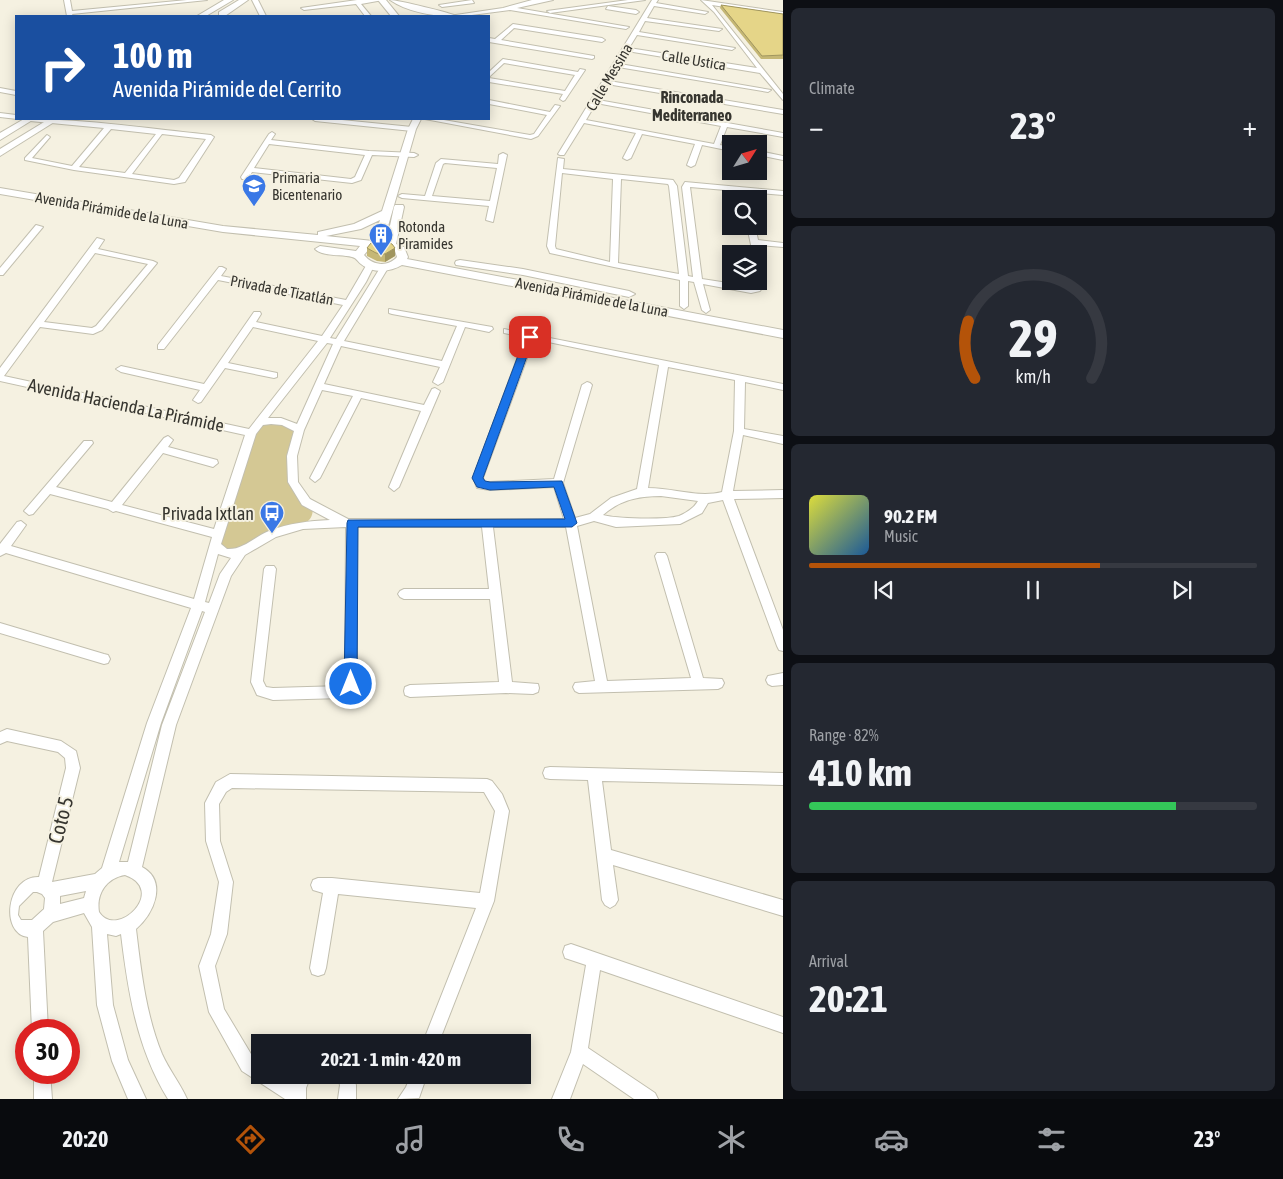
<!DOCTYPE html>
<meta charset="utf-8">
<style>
:root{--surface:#171b24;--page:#242831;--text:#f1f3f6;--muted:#9ea1a6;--line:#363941;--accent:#b45309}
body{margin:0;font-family:"Asap Condensed",sans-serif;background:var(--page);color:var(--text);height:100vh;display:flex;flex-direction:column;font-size:19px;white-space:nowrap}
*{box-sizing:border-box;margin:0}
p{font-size:16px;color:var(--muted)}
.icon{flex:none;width:28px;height:28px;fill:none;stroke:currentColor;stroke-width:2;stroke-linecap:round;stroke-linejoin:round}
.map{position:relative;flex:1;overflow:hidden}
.side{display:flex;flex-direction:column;gap:8px;padding:8px;background:#0d0f14;width:500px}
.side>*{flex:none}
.top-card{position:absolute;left:15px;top:15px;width:475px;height:105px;border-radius:0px;box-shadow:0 2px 12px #0003;background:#1a4fa0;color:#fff;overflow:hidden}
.needle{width:32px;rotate:53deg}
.buttons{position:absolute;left:722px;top:135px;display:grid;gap:10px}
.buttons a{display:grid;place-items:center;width:45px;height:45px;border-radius:0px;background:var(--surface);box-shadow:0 2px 12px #0003;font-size:25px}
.speed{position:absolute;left:15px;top:1019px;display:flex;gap:10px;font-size:25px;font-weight:700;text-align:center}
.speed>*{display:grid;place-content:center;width:65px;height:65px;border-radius:50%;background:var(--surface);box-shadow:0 2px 12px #0003;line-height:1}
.speed .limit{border:8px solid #d22;background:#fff;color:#111}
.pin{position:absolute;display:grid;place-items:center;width:42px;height:42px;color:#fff;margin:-21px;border-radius:10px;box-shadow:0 2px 8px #0006}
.me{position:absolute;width:55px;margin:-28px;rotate:0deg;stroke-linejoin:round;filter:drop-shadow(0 0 4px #0008)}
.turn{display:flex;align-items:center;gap:18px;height:105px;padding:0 15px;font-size:22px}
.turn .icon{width:65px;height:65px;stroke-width:2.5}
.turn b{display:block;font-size:35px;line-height:42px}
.big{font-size:38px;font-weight:700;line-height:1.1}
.side .tile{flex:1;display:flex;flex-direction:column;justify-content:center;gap:8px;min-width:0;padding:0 18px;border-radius:8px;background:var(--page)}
.side .dial{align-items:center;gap:0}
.dial svg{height:130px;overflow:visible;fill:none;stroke:var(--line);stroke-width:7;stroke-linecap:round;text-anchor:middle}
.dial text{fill:var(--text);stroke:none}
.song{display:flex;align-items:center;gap:15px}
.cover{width:60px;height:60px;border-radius:8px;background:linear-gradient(135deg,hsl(60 70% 55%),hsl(210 70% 35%))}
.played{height:5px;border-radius:2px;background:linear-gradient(90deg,var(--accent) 65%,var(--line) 65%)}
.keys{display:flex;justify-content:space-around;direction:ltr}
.heat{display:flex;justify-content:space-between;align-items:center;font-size:28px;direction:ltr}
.charge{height:8px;border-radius:4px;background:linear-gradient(90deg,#34c759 82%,var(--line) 0)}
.trip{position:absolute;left:251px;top:1034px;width:280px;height:50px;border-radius:0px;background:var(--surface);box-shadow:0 2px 12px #0003;font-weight:700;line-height:50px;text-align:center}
.tabs{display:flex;height:80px;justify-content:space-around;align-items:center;background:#090b0e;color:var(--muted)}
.tabs .icon{width:35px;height:35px}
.tabs .on{color:var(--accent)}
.tabs b{font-size:22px;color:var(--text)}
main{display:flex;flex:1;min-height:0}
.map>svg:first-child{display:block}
.green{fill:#d4c894}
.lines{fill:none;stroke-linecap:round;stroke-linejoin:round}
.street-casing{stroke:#c2bfaf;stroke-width:2}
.secondary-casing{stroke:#c2bfaf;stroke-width:2}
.street{fill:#fff;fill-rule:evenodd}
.secondary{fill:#fff;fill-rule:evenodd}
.wall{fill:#c5b775}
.shaded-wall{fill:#a0955f}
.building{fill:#e5d588;stroke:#a0955f}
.route{fill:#1a73e8;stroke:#114b97}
.labels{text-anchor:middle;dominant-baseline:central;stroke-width:4;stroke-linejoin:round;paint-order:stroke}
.far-street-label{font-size:15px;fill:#36352f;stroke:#f5f1e1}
.far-poi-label{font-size:15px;fill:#36352f;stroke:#f5f1e1;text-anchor:start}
.far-quarter-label{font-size:16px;font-weight:bold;fill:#36352f;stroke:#f5f1e1}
.street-label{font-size:18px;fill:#36352f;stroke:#f5f1e1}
.poi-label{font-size:18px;fill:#36352f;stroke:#f5f1e1;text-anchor:end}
.near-street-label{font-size:21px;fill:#36352f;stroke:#f5f1e1}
</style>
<main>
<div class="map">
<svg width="783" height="1099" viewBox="0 0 783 1099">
<rect width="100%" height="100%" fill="#f5f1e1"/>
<path class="green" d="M270,420L299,430L293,482L313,507C313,517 310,520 303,525L224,553L218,534L251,433Z"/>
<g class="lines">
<defs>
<g id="street">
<polygon points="64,0 70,0 72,11 187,0 207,0 72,14 73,16 67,16"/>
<polygon points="252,0 258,0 266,16 260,16"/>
<polygon points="357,0 383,0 361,4 371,16 365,16 356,4 304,10 301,8"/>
<polygon points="472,0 474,3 442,7 439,5"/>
<polygon points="532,0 553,0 517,8 629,27 626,29 510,10 464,16 449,16 503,8"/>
<polygon points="628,0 645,0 550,13 547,11"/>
<path d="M652,0H658L656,3L708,12L705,14L654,6L647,18L722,29L719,31L645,21L639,32L735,48L732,50L637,35L629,48L757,68L714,12L701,0L783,12V16L712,5L783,94V100L760,73L627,51L620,64L771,90L768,92L618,67L609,81L783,110V114L607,84L598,100L783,133V137L727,127L720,145L731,147V151L702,145L695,165L691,167L687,165L695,144L642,134L631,158L627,160L623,158L636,133L584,123L564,155H560L558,154ZM596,103L721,126L714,144L586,120Z"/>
<polygon points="608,6 636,10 639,12 636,14 606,9"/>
<polygon points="513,24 602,38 605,40 602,42 514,28 501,40 594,56 594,58 592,59 489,42 489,38 495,39"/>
<polygon points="503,59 578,72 580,69 585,70 565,100 563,101 560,99 563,94 489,82 489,78 565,91 575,75 504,63 489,77 489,72"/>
<polygon points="0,88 16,91 16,95 0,92"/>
<polygon points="489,100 550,112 555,105 560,106 538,136 531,139 425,119 438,119 530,135 534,134 547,115 489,104"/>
<polygon points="0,113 16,115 17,119 0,117"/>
<path d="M27,119C88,119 150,129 211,135L214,137L185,182L174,184L74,170L25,160V158L47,135L50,137L32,158L72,166L104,128L30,121ZM111,129L156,134L125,173L79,167ZM162,134L206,139L179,178L174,180L132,174Z"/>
<polygon points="312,119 332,119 412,127 415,129 412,131 315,121"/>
<path d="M272,132L275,134L271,140L369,151L414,153L418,155L414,157L372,155L361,180L352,183L252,172L248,179H242L241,177L269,134ZM269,144L365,155L355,177L351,179L254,168Z"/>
<polygon points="759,151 783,156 783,160 759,155"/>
<path d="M503,153L507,155L493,222L486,220L489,206L402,198L398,196L402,194L425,196L436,163L441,159L498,164L499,155ZM445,163L497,168L490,201L432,196L443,164Z"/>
<path d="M558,158L564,159L563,169L673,180L677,186L688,276L693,277L682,187L685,182L783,191V195L690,187L702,279L754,287L756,281H759V267L763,269L764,285L760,291L751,293L703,284L710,310L706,313L702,310L694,282L688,281V306L684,309L680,306V280L614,267L550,253L547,246ZM562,173L613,179L610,262L556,249L555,246ZM621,179L668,184L669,186L679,274L618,263Z"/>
<polygon points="36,225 43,227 3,275 0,275 0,268"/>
<polygon points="747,226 755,226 758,240 783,243 783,247 759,245 761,254 759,256 759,254 753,254"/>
<path d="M97,238L104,240L98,249L153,261L157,263L102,330L93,334L40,327L4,376L249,429L318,341L253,327L228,363L277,373V377L274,378L225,368L201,402L198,403L193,400L200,390L121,372L116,369L121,366L204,384L254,312H260L261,314L256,322L322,336L343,305L218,280L164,349H158V345L219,267H222L226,269L221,276L346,300L367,264H373L374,266L366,282L330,338L336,339L380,268L384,266L388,268L344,341L442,361L457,326L392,314L389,313V309L492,327L493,329L489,332L465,327L443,382L438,385L433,382L440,367L341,346L324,384L424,405L432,389L435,388L440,391L399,487L394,491L389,487L421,411L361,398L320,478L315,482L310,478L353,396L322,390L304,430L297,456L298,482L310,499L348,519H564L554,487L490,490L477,488L473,478L525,337L504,333V329L783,384V390L745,382L744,429L783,436V444L743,435L733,491L783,490V498L734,499L783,630V651L779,650L777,646L723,500L708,503L702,513L680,524L616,527L594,521L577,526L607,681L691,678L655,556L657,553H665L667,556L703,678L722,679L724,683L722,687L718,689L579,693L575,691L573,687L575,683L595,681L566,527H493L512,682L538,684L539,688L538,692L533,694L506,693L410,697L405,695L404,691L405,687L410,685L499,682L490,599H404L400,597L398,594L400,591L404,589H489L482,527H357V684L353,694L342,698L273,700L257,695L251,682L264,569L266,566H274L276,569L263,681L266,687L273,688L342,686L345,684L346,527L303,529L276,537L245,555L231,576L176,725L142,867C168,881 154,914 136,929C141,971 146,1015 162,1054C169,1070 180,1083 187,1099H168C137,1049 128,992 121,934L116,936L107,934L113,1005L128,1060L146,1099H128L112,1061L97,1005L92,927L84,913L53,922L43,931L48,1030H32L28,937C0,934 6,876 39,877L66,768L65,758L58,752L7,741L0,744V732L7,729L61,741L76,751L80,768L52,882L95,874L102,868L147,723L191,608L6,553L0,556V544L17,522L21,521L26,525L11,546L194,599L212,537L116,511L113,512L108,509L50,494L33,514L29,515L24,511L84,441H92L93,443L56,487L112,502L164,438L168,436L173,440L168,447L217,460L218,463L213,467L163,453L122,505L214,529L245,435L0,381V368ZM95,253L148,264L96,326L92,328L44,322ZM534,339L659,365L637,489L611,498L590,514L575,518L563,483L592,385L590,383L587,382L582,385L554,479L490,482H485L483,478ZM327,343L333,344L297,424L281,418H268ZM668,367L735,380L734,431L722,492C698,498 673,488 648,488ZM271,424L282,425L294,431L287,456L288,482L302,505L330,520C309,521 289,523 269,531C254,537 243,550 227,549L221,544L256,434L263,425ZM661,496L698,501C694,508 686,513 679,516C666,520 616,519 603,515C620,500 638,496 661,496ZM218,554L231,558L220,574L209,603L205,602ZM202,611L205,612L162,725L128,862H119L161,723ZM125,875C168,890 117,940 99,912C96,893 107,878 125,875ZM86,891L84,898L60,904V896ZM33,892H37L42,894L45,898L44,909L32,920H21L18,915L19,906Z"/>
<polygon points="0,623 104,654 108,655 110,659 108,663 104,664 0,633"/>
<polygon points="783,673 783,685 772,686 768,684 766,680 768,676"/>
<polygon points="550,767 783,773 783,785 602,781 611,850 783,900 783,916 613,865 618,900 615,905 610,908 605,905 602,900 588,780 550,779 545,778 543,773 545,768"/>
<polygon points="230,774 487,779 492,781 502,794 509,811 494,901 439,1042 423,1042 476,908 338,894 326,968 324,974 318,976 312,974 310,968 323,893 313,890 311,885 313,880 318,878 332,878 480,893 495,811 484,792 232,788 226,792 219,804 220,841 233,882 227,934 215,966 224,1009 254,1059 260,1063 260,1075 278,1075 290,1083 294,1075 311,1075 306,1088 306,1099 285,1099 242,1071 209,1012 199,966 211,934 219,882 206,841 205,803 216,782"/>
<polygon points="571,944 783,1017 783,1033 600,970 588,1048 655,1093 658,1099 634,1099 583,1064 570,1099 552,1099 571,1052 586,965 565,958 563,952 565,946"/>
<polygon points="34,1072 50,1072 52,1099 34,1099"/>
<polygon points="336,1075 352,1075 356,1085 356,1099 338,1099 340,1085"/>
<polygon points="411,1075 427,1075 419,1098 398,1099 406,1087"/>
</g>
<g id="secondary">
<polygon points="224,0 233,0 206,16 197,16"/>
<polygon points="239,0 248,0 225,16 219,16 219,12"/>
<polygon points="378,0 386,0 399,16 391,16"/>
<path d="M390,0C397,0 452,13 456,16C436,17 407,12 390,0Z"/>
<polygon points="24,119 34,119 0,140 0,133"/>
<polygon points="49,119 59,119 0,156 0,149"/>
<path d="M413,119H421L416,129L384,240H387L394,207L395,205H403L404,207L396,244L404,247L408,257L407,259L783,330V338L402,265C390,272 373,274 361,264C358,262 357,258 352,257C341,254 323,257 315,249L320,246L356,251L360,246L223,232L0,194V188L223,226L318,235V232L354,224L382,211L408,129ZM380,220L373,241L326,236L361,229ZM384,246L395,251L397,257C388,267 373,266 364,255L369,249Z"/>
<polygon points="460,260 523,269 629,291 635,294 629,297 523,275 456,265 455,263 456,261"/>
</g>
</defs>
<use href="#street" class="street-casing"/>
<use href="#secondary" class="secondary-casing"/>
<use href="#street" class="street"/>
<use href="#secondary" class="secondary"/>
</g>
<g class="wall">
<polygon points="721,5 783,14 783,59 761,59 720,8"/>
<polygon points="367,248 395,256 385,262 377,261 367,256"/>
</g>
<polygon class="shaded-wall" points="395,248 395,256 385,262 385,254"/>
<g class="building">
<polygon points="721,5 783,14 783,55 762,56"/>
<polygon points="382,240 392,244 395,248 385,254 376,253 367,248 371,243"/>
</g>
<polygon class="route" points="530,334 534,337 483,478 485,481 490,482 562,481 577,523 572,527 358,527 357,684 355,688 351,689 346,688 344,684 347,523 348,520 565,519 554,487 490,490 477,487 472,478 525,337"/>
<defs>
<symbol id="school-pin" viewBox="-11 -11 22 30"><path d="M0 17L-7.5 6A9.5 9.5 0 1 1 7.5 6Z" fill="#3a78e6" stroke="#f5f1e1"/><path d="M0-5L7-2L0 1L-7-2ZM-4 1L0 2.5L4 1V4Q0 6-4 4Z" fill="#fff"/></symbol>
<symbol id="building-pin" viewBox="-11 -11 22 30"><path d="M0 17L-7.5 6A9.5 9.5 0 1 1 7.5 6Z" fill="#3a78e6" stroke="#f5f1e1"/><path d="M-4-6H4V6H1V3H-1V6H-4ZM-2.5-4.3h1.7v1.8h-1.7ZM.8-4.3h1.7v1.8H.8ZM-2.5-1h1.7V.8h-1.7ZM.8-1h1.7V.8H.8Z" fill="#fff"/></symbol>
<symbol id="bus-pin" viewBox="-11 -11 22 30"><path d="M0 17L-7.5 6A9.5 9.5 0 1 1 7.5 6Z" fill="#3a78e6" stroke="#f5f1e1"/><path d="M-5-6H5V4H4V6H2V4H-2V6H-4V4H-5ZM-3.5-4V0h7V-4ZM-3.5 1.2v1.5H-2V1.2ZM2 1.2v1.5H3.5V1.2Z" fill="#fff"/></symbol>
</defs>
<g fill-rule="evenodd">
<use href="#school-pin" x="240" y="172" width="28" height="38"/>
<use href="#building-pin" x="367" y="221" width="28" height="38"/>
<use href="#bus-pin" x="258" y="499" width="28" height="38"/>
</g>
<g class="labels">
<g class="far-street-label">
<text transform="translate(694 60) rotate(9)">Calle Ustica</text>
<text transform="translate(609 77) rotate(-59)">Calle Messina</text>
<text transform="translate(112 210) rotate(10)">Avenida Pirámide de la Luna</text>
<text transform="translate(282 290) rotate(11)">Privada de Tizatlán</text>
<text transform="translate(592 297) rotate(11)">Avenida Pirámide de la Luna</text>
</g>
<g class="far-poi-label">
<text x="272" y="177">Primaria<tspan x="272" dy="17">Bicentenario</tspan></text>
<text x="398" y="226">Rotonda<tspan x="398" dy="17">Piramides</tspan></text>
</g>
<g class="far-quarter-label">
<text x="692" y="97">Rinconada<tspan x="692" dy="18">Mediterraneo</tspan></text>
</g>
<g class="street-label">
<text transform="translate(126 405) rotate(12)">Avenida Hacienda La Pirámide</text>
</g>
<g class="poi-label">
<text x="254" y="513">Privada Ixtlan</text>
</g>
<g class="near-street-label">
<text transform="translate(60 820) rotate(-76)">Coto 5</text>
</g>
</g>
</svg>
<div class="buttons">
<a><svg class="needle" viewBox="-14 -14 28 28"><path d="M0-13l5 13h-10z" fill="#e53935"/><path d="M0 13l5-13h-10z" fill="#9ea1a6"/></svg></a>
<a><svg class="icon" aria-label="search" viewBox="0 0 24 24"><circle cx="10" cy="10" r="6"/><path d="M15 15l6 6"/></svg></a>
<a><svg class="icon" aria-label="layers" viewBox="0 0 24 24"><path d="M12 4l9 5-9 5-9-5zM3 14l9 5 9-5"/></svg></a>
</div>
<div class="speed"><div class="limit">30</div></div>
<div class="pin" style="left:530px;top:337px;background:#d93025"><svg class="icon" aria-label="arrive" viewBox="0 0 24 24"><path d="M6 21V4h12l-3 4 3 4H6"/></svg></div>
<svg class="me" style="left:351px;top:684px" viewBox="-20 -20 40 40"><circle r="17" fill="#1a73e8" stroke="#fff" stroke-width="3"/><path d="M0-11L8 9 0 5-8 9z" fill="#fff"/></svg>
<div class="trip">20:21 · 1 min · 420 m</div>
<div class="top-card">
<div class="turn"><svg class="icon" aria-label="right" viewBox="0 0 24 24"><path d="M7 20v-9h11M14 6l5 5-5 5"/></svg><div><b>100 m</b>Avenida Pirámide del Cerrito</div></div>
</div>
</div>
<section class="side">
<div class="tile"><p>Climate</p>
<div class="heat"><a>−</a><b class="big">23°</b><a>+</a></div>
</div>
<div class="tile dial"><svg viewBox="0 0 100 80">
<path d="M14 69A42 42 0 1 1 86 69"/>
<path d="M14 69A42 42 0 0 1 10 34" stroke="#b45309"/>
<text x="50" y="56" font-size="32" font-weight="700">29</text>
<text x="50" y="72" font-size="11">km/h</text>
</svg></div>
<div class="tile">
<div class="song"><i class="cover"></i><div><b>90.2 FM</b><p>Music</p></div></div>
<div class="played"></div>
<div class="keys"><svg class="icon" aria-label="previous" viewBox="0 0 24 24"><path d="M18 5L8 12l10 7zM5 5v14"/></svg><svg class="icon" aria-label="pause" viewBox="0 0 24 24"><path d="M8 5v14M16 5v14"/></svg><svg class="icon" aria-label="next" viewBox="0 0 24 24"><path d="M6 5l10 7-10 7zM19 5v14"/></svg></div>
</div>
<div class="tile"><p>Range · 82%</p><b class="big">410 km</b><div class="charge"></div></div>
<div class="tile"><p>Arrival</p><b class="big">20:21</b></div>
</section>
</main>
<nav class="tabs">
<b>20:20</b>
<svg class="icon on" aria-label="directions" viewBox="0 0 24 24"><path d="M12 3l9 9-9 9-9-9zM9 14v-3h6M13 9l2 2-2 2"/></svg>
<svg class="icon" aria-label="music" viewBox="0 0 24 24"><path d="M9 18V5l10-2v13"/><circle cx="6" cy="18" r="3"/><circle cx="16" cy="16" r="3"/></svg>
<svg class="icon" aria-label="phone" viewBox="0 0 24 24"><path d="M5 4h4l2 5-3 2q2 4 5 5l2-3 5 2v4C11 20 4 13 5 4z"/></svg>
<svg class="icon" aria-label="climate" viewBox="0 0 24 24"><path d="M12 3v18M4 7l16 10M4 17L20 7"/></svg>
<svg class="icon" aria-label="car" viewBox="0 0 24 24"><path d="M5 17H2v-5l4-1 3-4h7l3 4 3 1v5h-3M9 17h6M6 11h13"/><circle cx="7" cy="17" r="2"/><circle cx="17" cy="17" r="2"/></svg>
<svg class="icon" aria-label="filters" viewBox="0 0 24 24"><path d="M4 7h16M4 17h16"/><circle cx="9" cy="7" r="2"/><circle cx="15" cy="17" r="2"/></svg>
<b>23°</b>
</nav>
